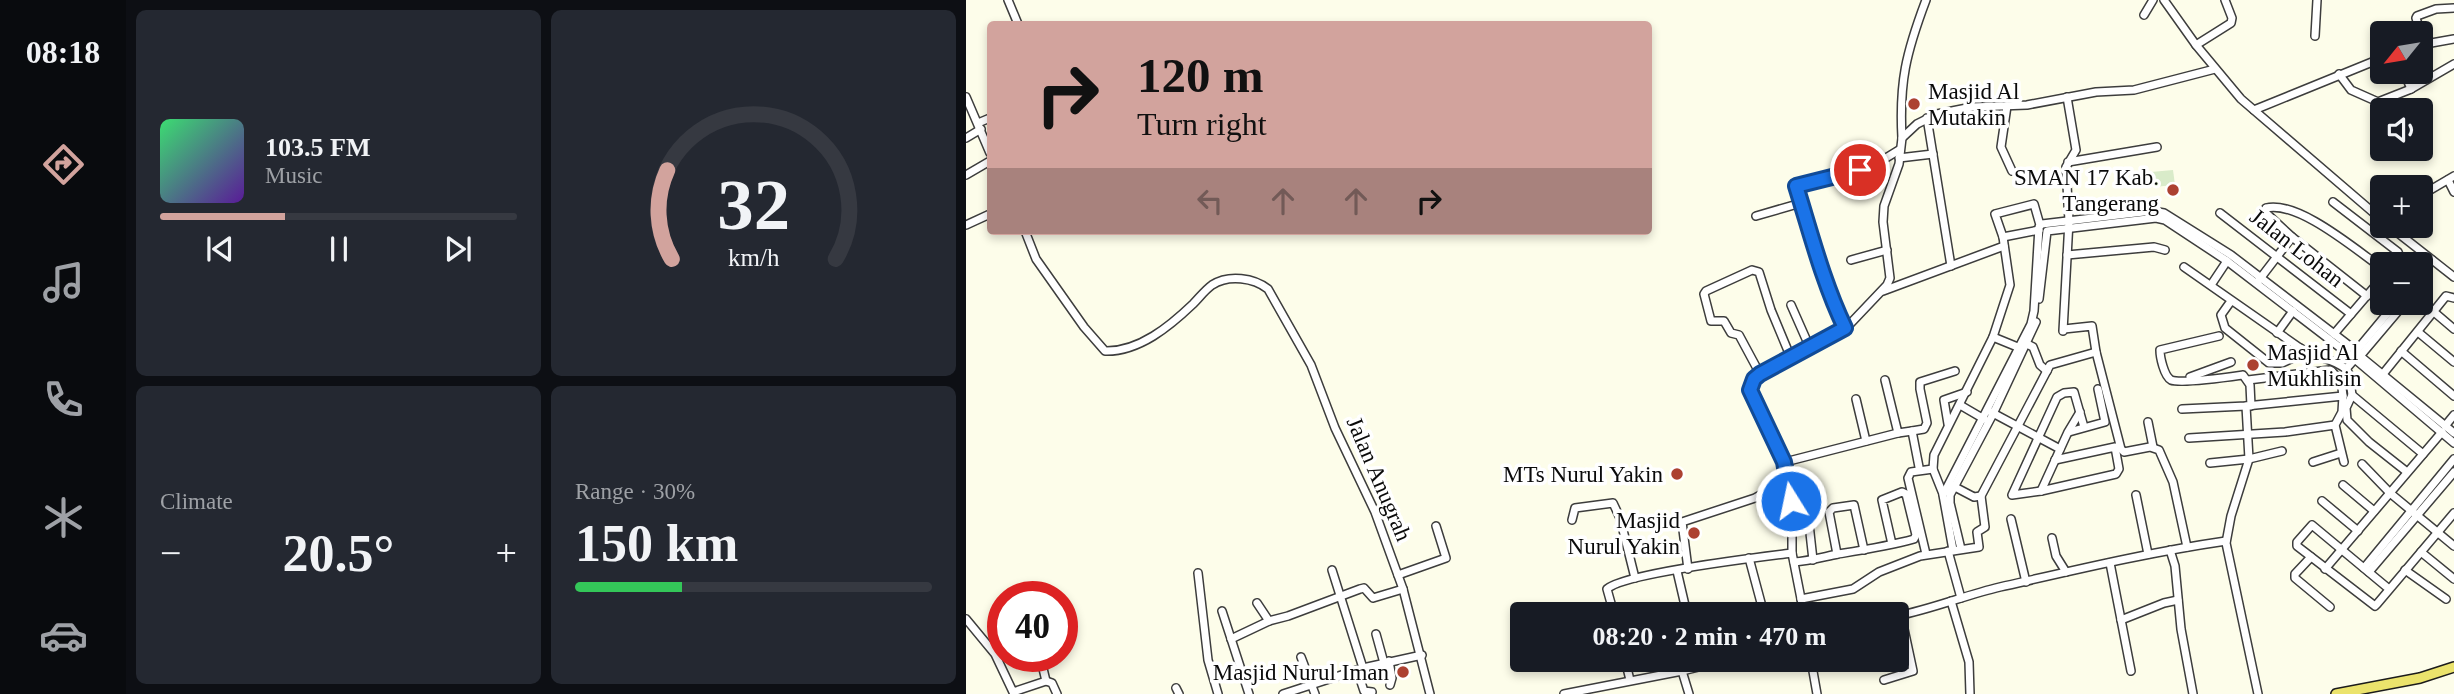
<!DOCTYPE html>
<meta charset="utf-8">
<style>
:root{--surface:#171b24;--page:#242831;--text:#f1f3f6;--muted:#9ea1a6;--line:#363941;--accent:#d2a39d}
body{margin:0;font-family:Georgia,serif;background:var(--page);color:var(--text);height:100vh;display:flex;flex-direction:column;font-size:26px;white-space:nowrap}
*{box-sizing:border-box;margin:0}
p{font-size:23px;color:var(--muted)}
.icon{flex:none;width:38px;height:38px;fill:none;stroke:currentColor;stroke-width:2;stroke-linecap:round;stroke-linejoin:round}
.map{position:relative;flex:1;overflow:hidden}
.panel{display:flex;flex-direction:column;gap:10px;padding:10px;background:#0d0f14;width:840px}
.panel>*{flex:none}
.top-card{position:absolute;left:21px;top:21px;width:665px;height:214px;border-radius:7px;box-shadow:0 4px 10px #0003;background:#d2a39d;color:#111;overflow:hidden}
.needle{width:46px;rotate:240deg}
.fabs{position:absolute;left:1404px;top:21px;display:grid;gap:14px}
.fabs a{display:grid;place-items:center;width:63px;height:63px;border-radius:7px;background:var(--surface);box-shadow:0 4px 10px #0003;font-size:35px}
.speed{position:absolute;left:21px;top:581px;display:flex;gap:14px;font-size:35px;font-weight:700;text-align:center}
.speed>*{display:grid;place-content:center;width:91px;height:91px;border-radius:50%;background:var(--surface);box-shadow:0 4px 10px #0003;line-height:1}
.speed .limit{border:10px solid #d22;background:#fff;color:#111}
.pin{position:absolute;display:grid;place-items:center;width:60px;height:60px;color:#fff;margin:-30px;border:4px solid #fff;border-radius:50%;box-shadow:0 2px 7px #0007}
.me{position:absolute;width:77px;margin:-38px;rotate:350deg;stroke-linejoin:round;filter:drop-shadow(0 0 5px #0008)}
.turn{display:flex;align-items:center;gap:24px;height:147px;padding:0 35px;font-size:32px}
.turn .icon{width:91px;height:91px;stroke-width:2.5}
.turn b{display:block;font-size:49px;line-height:60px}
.lanes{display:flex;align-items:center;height:66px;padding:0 35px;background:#0003;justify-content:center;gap:35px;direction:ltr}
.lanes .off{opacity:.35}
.big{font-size:52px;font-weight:600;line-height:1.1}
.panel .card{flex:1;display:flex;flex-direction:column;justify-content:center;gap:10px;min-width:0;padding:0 24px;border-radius:10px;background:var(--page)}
.panel .dial{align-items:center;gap:0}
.dial svg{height:182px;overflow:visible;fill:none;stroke:var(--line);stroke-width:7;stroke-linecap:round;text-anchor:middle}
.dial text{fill:var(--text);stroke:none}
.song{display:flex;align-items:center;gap:21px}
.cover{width:84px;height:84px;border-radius:10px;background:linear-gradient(135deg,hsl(140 70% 55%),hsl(270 70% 35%))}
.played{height:7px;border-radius:4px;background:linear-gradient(90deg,var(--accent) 35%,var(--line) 35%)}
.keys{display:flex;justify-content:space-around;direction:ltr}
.heat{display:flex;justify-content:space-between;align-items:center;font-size:38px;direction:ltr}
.charge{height:10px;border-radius:5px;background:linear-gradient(90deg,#34c759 30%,var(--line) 0)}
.panel .tiles{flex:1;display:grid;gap:10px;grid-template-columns:repeat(2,1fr)}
.trip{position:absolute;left:544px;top:602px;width:399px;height:70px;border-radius:7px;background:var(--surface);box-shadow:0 4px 10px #0003;font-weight:600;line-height:70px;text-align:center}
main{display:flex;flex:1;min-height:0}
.tab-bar{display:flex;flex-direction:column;width:126px;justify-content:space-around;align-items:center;background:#090b0e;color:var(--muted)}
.tab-bar .icon{width:49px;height:49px}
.tab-bar .current{color:var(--accent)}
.tab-bar b{font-size:32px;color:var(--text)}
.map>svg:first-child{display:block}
.pitch{fill:#d9ebc9}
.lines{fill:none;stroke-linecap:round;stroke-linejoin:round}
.minor-casing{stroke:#3d3d3d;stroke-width:10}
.major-casing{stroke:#1b1b1b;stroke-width:12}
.minor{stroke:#fff;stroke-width:7}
.major{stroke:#ebe36c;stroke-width:9}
.route-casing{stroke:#114b97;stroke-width:18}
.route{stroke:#1a73e8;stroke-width:12}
.poi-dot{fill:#ac4131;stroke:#fff;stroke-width:2.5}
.labels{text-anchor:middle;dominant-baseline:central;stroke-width:7;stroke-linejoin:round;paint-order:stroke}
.poi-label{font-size:23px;fill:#0a0a0a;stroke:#fff;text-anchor:end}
.street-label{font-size:23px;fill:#0a0a0a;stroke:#fff}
</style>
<main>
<nav class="tab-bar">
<b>08:18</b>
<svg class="icon current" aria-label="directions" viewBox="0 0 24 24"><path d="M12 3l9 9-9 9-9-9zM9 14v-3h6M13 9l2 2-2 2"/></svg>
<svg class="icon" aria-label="music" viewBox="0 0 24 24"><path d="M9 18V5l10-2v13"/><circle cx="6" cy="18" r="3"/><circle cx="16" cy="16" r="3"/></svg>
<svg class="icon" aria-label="phone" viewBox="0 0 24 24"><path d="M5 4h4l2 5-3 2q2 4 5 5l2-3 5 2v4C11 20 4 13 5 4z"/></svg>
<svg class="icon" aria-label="climate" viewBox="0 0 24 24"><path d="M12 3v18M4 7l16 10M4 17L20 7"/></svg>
<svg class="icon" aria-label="car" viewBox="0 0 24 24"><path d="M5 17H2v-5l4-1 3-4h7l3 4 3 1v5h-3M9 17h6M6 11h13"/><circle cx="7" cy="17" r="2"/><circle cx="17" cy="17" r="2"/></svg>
</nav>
<section class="panel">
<div class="tiles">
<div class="card">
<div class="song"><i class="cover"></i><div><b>103.5 FM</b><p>Music</p></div></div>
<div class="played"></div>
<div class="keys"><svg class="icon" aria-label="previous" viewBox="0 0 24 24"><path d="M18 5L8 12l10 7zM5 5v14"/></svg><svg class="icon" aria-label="pause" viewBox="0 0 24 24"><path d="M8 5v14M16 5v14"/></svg><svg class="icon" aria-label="next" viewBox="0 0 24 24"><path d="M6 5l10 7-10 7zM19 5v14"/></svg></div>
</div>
<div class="card dial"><svg viewBox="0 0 100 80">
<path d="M14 69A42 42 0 1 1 86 69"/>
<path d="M14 69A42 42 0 0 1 12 30" stroke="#d2a39d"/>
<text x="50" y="56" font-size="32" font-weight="700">32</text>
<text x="50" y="72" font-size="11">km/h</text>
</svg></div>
<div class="card"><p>Climate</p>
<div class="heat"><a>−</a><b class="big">20.5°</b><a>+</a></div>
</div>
<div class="card"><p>Range · 30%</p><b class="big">150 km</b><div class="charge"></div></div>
</div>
</section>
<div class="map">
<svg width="1488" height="694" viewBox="0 0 1488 694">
<rect width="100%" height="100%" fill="#fdfdea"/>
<polygon class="pitch" points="1207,170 1209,185 1176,188 1174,173"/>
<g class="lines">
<defs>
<g id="minor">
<polyline points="42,0 52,24"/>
<polyline points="1198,0 1230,45 1275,99 1416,220"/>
<polyline points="1178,15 1187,0"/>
<polyline points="1349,36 1351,0"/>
<polyline points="1458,44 1450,18 1451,16 1470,9 1488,8"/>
<polyline points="1230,45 1265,23 1266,18 1259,0"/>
<polyline points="1454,45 1488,39"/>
<polyline points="1438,72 1445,89"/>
<polyline points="1373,74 1385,90 1412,102 1445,89 1488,64"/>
<polyline points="0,97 24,153"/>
<polyline points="1418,101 1425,110"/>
<polyline points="1041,106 1035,147 1046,171"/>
<polyline points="1288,110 1416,58"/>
<polyline points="961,118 985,266"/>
<polyline points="12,123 24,118"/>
<polyline points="0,138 15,129"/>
<path d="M936,138C933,82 940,53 960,0"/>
<polyline points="933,158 967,154"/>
<polyline points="1102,162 1191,147"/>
<polyline points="0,175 24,161"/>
<polyline points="1482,180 1488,192"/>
<polyline points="1454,196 1488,176"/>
<polyline points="1367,202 1432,252 1434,257 1428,264"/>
<polyline points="1254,213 1385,314"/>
<polyline points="790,216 835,203"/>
<polyline points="0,225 24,214"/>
<polyline points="1423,226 1488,277"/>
<path d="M59,231L70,259L118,327L139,351C173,352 204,326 227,304C233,298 239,290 246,285C263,274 288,278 302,289L345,365L369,428L409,512L437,589L464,694"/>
<polyline points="1037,237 1073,230"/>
<polyline points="1101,255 1188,247 1199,250"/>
<polyline points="885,260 921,250"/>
<polyline points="1218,267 1334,348 1333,355 1316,363 1303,363 1259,328 1255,315 1265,301"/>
<polyline points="1454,274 1466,260"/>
<polyline points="1293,280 1326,237"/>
<polyline points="1245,285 1261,261"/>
<polyline points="917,291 1038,246"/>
<path d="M1401,296L1326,237L1300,213V208C1332,200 1390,250 1416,268"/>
<polyline points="1073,299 1081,231 1190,218 1199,220 1261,261 1385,356"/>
<polyline points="1454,300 1488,329"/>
<polyline points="825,305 844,348"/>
<path d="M879,328C858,283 840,233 830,185L902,169L933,150"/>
<polyline points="1098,329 1126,326 1130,352 1155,449 1158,452 1184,447 1193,450 1207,482 1221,547"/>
<polyline points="1097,331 1103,221 1100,167 1110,150 1101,97"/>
<polyline points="1452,332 1488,362"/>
<polyline points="1311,333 1327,311"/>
<polyline points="1368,334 1416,278"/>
<path d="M1253,336L1194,350C1194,357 1198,376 1205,380C1215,384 1263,377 1277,375L1284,385L1285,406"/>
<polyline points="1027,337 1054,348"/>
<polyline points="1061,344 1067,347 1074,365 1081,371"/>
<path d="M1334,348C1349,358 1365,357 1380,369"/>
<polyline points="1391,350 1430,303"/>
<polyline points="1435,351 1488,396"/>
<polyline points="1395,355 1439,303"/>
<polyline points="1394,356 1488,433"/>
<polyline points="1388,360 1380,369 1383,374 1386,395 1457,454"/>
<polyline points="1390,360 1488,443"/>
<polyline points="794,374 773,335 765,333 758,321 745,321 738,294 740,291 786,270 793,272 805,310 825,358"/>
<polyline points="1417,374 1480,296 1488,298"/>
<polyline points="1224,377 1265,362"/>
<polyline points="919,380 932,433 946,431 953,467"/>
<polyline points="1282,380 1364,370 1375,380 1377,396"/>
<polyline points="1386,395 1380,408 1381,420 1403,442 1441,472"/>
<polyline points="890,399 900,441"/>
<polyline points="994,405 1018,419"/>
<polyline points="1280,406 1283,459 1265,516 1260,543 1292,694"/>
<polyline points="1216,409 1280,406 1377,396 1376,412 1369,425 1378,462"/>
<polyline points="1023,411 1094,449"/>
<polyline points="1182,422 1187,447"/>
<polyline points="982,424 978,400 1001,392"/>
<polyline points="1479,426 1488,415"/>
<polyline points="946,431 958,429 961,423 954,389 954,382 989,371"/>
<polyline points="1103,432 1139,422 1132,389"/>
<polyline points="1223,438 1319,432 1369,425"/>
<polyline points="1089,460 1149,447 1153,469 1150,474 1075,491 1046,495 1091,397 1098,393 1108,392 1118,427"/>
<polyline points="819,462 932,433"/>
<polyline points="1347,462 1375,453"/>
<polyline points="1244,463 1283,459 1316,451"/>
<polyline points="1396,464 1424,493 1488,546"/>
<polyline points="1377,485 1408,511"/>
<polyline points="987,486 1008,497 1015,496"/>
<polyline points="1075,491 1102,432 1114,412"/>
<polyline points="977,494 967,469 968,455 1027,337 1044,285 1037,237 1029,214 1068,204 1074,225"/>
<polyline points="1170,495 1182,554"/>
<polyline points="1356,501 1392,531"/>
<polyline points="1045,519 1060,582"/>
<polyline points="606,520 609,508 647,503 654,518 669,578"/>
<polyline points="843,524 847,560"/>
<polyline points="1086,538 1090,556 1100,572"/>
<polyline points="995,549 984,503 984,495 1027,414 1070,322"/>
<polyline points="987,550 977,495 1065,324 1068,311 1073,227 1076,224 1186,211 1198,213 1265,255 1389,350"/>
<polyline points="1204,550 1209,566 1215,629 1227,694"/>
<polyline points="982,551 995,598"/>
<polyline points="1455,552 1488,579"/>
<polyline points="871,554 863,512 867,508 888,505 898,550"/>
<polyline points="960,554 942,478 945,472 967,469"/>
<polyline points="1345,557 1329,574 1329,578 1364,607"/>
<polyline points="783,558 798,614"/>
<path d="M828,562C843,561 857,557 872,554C897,550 923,546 948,539L950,535L940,494L936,492L916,500L926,544"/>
<polyline points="1144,563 1165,671"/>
<polyline points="1398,568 1488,459"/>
<polyline points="722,569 716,522 789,498 823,478"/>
<polyline points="1359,569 1476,432"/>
<polyline points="366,570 397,668"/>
<polyline points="1439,570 1480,599"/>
<polyline points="711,571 721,614"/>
<polyline points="1403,572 1488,472"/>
<polyline points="232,573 242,660 252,694"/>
<polyline points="432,575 480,558 470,526"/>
<polyline points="1423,589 1346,525 1331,542 1331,546 1409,606 1411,604 1488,513"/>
<polyline points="835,599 887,589 913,572 954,556 1013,547 1011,532 1019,527 1015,496 1084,365 1130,352"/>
<polyline points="985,601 1003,662 1004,694"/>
<polyline points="291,603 303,621 322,616 394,589 398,588 407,598 437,589"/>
<polyline points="256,611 283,694"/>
<path d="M648,614L641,589C658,573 795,557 826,553"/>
<polyline points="838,614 826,553 826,501 823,478 814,450 784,390 788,379 794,374 883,325 921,285 924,278 917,222 918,206 933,164 936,138 951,124 971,114 1006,107 1061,105 1130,92 1168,90 1249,69"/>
<path d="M931,616C966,609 1000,595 1034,587C1109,570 1184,552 1260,541"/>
<polyline points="0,619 29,654 47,692 80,681 86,683 91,694"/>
<polyline points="1155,620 1198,603 1212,600"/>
<polyline points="410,634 418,663"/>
<polyline points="265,639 303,621"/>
<polyline points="74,656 80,681"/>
<polyline points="335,657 349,694"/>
<polyline points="659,660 664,680"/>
<polyline points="845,660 851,694"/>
<polyline points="423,661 426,678 424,685"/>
<polyline points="391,670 398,691 406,692"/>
<polyline points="716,671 723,694"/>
<polyline points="918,680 947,671 935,615"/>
<polyline points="210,688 213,694"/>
<polyline points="317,694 397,668 456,655"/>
<polyline points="598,694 716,671 762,660"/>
</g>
<polyline id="major" points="1370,694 1454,678 1488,667"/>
</defs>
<use href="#minor" class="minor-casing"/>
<use href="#major" class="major-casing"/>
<use href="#minor" class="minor"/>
<use href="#major" class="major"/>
</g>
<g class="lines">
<defs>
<path id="route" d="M825,501L818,462L784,390L788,379L794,374L879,328C857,282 845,234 830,186L894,170"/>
</defs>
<use href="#route" class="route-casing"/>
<use href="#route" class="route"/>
</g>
<g class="poi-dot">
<circle cx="948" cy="104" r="7"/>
<circle cx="1207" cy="190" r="7"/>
<circle cx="1287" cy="365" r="7"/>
<circle cx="711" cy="474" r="7"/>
<circle cx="728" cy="533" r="7"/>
<circle cx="437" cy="672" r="7"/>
</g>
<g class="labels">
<g class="poi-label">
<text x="962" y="91" text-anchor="start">Masjid Al<tspan x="962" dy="26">Mutakin</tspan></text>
<text x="1193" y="177">SMAN 17 Kab.<tspan x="1193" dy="26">Tangerang</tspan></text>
<text x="1301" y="352" text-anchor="start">Masjid Al<tspan x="1301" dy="26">Mukhlisin</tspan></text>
<text x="697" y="474">MTs Nurul Yakin</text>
<text x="714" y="520">Masjid<tspan x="714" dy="26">Nurul Yakin</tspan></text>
<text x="423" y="672">Masjid Nurul Iman</text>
</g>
<g class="street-label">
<text transform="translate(1331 248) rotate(38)">Jalan Lohan</text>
<text transform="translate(413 479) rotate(67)">Jalan Anugrah</text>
</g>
</g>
</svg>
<div class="fabs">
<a><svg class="needle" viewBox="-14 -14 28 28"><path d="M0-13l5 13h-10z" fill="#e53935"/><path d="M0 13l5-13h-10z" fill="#9ea1a6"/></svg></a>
<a><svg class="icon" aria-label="sound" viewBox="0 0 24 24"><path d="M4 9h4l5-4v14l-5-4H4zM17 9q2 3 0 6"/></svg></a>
<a>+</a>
<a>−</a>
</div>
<div class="speed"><div class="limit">40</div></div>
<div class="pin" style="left:894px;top:170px;background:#d93025"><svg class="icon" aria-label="arrive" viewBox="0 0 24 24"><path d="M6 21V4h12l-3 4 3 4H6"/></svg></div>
<svg class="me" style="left:825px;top:501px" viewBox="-20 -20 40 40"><circle r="17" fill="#1a73e8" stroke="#fff" stroke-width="3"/><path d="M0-11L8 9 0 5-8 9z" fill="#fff"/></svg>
<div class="trip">08:20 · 2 min · 470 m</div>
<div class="top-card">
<div class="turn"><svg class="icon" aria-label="right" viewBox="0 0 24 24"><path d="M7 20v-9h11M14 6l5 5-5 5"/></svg><div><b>120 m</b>Turn right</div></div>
<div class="lanes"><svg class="icon off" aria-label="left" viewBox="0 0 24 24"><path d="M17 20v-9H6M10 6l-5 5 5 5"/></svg><svg class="icon off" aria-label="ahead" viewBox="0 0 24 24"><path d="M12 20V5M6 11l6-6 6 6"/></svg><svg class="icon off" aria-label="ahead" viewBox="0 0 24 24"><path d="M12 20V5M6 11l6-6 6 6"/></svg><svg class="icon" aria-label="right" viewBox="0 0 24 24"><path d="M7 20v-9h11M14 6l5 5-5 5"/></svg></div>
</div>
</div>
</main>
